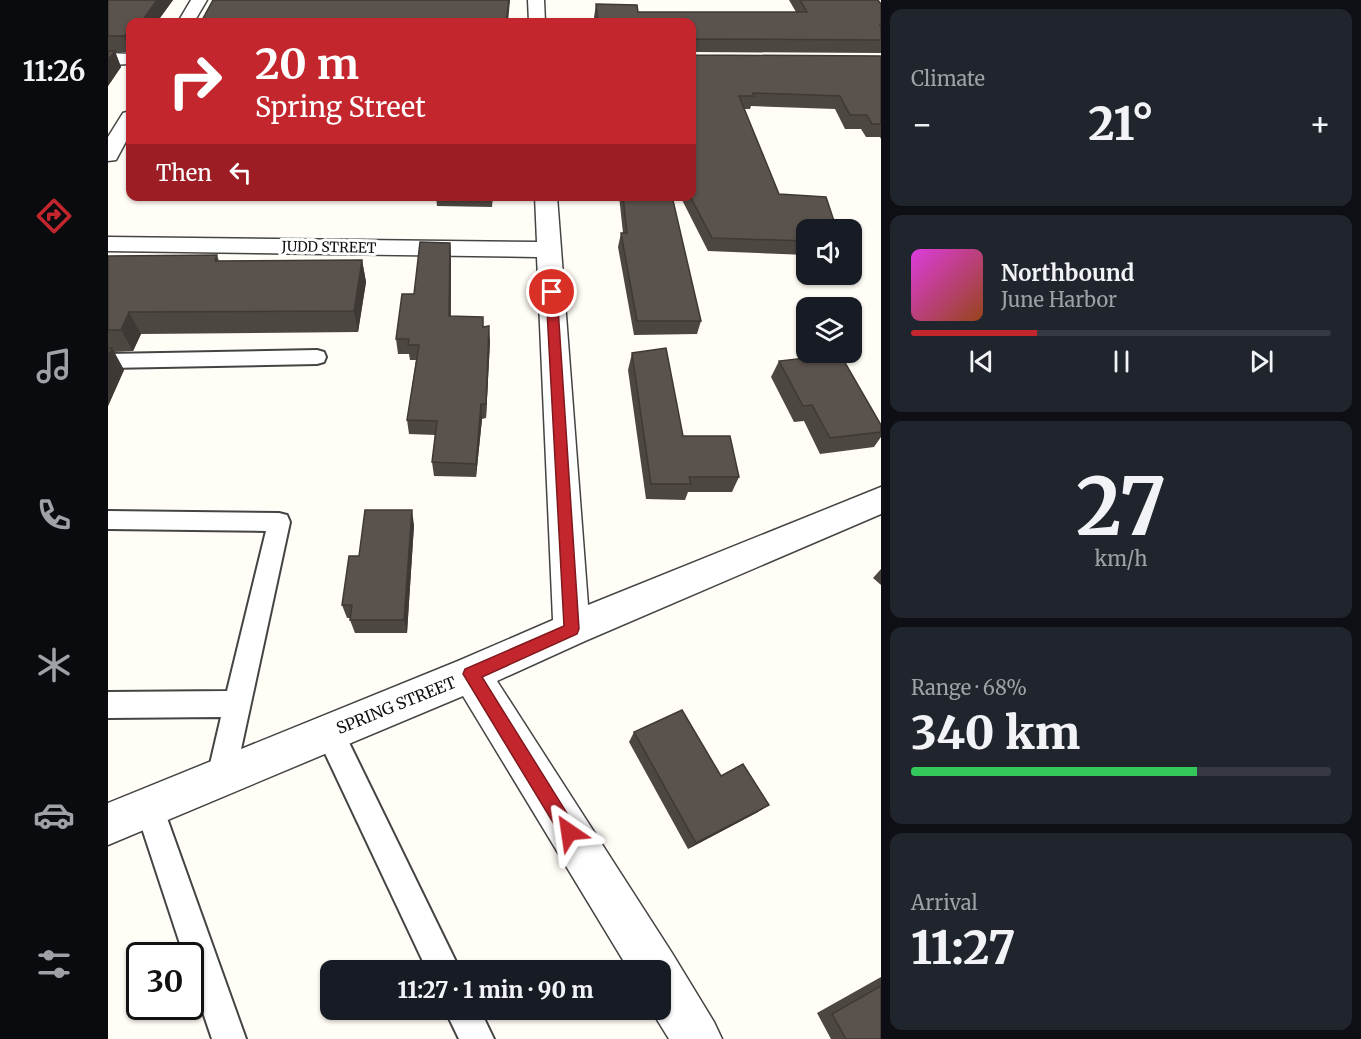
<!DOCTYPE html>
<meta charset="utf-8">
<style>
:root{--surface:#171b24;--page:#20242c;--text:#f1f3f6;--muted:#9ea1a6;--line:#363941;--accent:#c4262e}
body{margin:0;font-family:Merriweather,serif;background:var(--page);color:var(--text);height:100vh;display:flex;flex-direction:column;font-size:22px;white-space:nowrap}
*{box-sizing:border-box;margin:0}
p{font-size:20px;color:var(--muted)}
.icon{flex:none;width:33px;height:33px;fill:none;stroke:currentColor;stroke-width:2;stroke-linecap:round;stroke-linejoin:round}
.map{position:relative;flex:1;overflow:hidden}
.drawer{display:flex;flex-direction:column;gap:9px;padding:9px;background:#0d0f14;width:480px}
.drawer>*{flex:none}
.guide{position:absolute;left:18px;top:18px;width:570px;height:183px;border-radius:12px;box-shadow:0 2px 4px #0004;background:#c4262e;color:#fff;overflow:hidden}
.fabs{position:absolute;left:688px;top:219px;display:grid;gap:12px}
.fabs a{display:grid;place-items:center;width:66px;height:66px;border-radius:12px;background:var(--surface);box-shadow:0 2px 4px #0004;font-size:30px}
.speed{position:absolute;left:18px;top:942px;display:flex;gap:12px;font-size:30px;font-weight:700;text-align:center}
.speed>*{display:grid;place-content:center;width:78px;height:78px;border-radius:50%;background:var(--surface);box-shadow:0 2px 4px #0004;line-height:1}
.speed .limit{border:3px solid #111;border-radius:9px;background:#fff;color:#111}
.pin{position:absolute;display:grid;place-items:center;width:51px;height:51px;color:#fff;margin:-26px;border:3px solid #fff;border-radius:50%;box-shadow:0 2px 6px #0007}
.me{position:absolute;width:66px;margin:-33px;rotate:328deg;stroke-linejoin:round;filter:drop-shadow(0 0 4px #0008)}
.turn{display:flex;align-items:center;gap:21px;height:126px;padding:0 30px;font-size:27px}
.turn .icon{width:78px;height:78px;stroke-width:2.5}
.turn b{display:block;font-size:42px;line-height:51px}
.then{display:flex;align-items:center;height:57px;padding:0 30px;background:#0003;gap:12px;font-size:22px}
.big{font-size:45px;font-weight:800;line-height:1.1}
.drawer .card{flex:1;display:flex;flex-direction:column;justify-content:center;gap:9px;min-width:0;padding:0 21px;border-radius:12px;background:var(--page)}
.drawer .dial{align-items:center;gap:0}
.dial b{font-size:78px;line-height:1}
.song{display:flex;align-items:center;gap:18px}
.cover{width:72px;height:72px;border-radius:9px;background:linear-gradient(135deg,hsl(300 70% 55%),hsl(20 70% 35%))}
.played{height:6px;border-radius:3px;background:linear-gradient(90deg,var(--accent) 30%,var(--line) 30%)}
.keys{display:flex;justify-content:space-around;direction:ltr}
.heat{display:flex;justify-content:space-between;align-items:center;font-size:33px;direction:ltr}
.charge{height:9px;border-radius:4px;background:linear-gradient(90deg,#34c759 68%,var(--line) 0)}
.trip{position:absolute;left:212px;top:960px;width:351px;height:60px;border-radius:12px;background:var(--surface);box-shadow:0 2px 4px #0004;font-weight:800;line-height:60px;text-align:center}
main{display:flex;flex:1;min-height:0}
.tab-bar{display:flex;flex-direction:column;width:108px;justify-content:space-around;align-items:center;background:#090b0e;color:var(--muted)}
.tab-bar .icon{width:42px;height:42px}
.tab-bar .active{color:var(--accent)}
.tab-bar b{font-size:27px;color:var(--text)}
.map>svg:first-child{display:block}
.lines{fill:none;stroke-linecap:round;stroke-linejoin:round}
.service-casing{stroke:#444;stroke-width:4}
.minor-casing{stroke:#444;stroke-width:3}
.service{fill:#fff;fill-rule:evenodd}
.minor{fill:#fff;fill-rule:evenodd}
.wall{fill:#4d4742}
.shaded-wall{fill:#3f3936}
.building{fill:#5a524d;stroke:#3f3936;stroke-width:1.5}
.route{fill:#c4262e;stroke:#7f191e;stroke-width:1.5}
.labels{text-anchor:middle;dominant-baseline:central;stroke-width:6;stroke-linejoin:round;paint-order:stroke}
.far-street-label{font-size:14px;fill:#111;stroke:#fff}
.street-label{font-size:16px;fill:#111;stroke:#fff}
</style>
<main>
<nav class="tab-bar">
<b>11:26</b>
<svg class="icon active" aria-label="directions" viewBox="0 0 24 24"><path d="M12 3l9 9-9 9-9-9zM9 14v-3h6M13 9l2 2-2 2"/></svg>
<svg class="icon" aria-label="music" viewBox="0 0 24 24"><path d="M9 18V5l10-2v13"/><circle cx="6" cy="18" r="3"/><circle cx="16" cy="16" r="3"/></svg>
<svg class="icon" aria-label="phone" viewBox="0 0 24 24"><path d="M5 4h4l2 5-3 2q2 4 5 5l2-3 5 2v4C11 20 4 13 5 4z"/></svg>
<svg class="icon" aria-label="climate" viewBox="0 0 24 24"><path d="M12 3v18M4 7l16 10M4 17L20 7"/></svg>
<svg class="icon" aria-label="car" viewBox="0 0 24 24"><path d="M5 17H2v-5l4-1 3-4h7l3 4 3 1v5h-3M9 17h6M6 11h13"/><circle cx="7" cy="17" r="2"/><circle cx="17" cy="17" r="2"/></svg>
<svg class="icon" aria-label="filters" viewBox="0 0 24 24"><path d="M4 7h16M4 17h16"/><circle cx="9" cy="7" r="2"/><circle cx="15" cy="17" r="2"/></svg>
</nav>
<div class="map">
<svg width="773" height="1039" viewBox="0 0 773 1039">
<rect width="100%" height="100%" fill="#fffdf5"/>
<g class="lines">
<defs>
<g id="service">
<polygon points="209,350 216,352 218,357 216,362 209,364 0,368 0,354"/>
<polygon points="0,511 171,513 179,515 182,522 127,777 123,787 113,791 103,787 99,777 113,717 0,718 0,692 119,691 158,531 0,529"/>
<polygon points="221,718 231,722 352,970 319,970 207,732 211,722"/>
<polygon points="41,793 51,797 55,807 138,1039 104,1039 82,974 82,956 76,956 27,807 31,797"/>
<polygon points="337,1010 372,1010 386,1039 351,1039"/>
</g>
<g id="minor">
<polygon points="83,0 99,0 86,22 70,22"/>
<polygon points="420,0 436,0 437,22 421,22"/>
<polygon points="0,53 22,54 22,64 0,65"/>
<polygon points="22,111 22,134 8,160 0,161 0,137 15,113"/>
<polygon points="427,196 449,196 480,605 773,487 773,514 477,641 389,681 564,953 606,1022 614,1039 561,1039 543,1010 552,1010 552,970 521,970 355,696 0,845 0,803 350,661 445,620 429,257 0,251 0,237 429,242"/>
</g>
</defs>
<use href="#service" class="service-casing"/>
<use href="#minor" class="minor-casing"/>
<use href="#service" class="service"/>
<use href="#minor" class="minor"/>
</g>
<g class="wall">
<polygon points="0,0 65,0 49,22 22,22 22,52 7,52 13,67 0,86"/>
<polygon points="681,0 770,0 772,3 773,3 773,53 585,52 585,55 773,56 773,139 772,137 758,137 753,129 737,129 727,109 643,106 642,109 636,109 671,194 699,230 699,255 600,251 572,196 584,196 584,22 487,22 486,17 488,4 530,12 688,12"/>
<polygon points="328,196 385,196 384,207 329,206"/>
<polygon points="511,196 564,196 593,321 589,334 526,335 510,247 513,233 515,233"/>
<polygon points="342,243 343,258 343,316 375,327 382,341 378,418 374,419 368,477 326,476 324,462 327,435 301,434 299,420 308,360 302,360 301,354 290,354 288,339"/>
<polygon points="109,255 111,261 254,260 258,282 250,332 33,334 25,351 6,352 16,370 0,406 0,256"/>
<polygon points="524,353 575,436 631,477 624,492 580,492 577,500 538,499 520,370"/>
<polygon points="671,361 773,425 773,437 766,447 712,454 696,421 686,422 663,377"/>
<polygon points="306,525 299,633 247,633 242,620 242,618 239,618 234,605 251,556"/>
<polygon points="773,569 773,585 765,578"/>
<polygon points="526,732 650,812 580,849 521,742"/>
<polygon points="773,977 773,1039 723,1039 709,1013"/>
</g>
<g class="shaded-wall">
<polygon points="49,0 65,0 49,22 34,22 34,21"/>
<polygon points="401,0 402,0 400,22 398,22"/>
<polygon points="22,31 22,52 16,36"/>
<polygon points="7,51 13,67 0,86 0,60"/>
<polygon points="342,243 343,258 342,331 341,316"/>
<polygon points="254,260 258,282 250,332 246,311"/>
<polygon points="21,312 33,334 25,351 13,330"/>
<polygon points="381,326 382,341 378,418 378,404"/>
<polygon points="4,348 16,370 0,406 0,356"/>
<polygon points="373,404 374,419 368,477 368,464"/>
<polygon points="304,510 306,525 299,633 296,620"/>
<polygon points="661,805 650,812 580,849 588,843"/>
</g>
<g class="building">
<polygon points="0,0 49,0 34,21 30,21 29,22 22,22 22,31 16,36 0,36"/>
<polygon points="105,0 401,0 398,22 93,22"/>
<polygon points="692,0 770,0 772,3 773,3 773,25 772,25 773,27 773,40 587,39 584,41 585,55 773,56 773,124 764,124 759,115 742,115 732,96 645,93 646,96 631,96 671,194 718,197 729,230 699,230 699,241 604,238 582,196 584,196 584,22 490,22 488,4 529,5 530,12 699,12"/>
<polygon points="0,51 7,51 0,60"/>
<polygon points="515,196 564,196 593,321 529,321 513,233 519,233"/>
<polygon points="312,242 342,243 341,316 375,317 375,327 381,326 378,404 373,404 368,464 324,462 329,421 299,420 311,345 300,345 301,339 288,339 294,294 306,294"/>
<polygon points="109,255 107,261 254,260 246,311 21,312 13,330 0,330 0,256"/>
<polygon points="0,348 4,348 0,356"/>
<polygon points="558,348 575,436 622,436 631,477 581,477 583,484 543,484 524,353"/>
<polygon points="732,354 773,425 773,432 722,438 704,405 695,406 671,361"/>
<polygon points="257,510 304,510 296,620 242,620 244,605 234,605 241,556 251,556"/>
<polygon points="574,710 613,776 635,764 661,805 588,843 526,732"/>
<polygon points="773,986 773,1039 738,1039 724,1014"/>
</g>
<polygon class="route" points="444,288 449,292 471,629 469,634 374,677 467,826 470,832 467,839 461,841 455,839 355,674 357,669 456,626 438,292"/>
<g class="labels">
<g class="far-street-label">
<text transform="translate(221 247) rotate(1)">JUDD STREET</text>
</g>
<g class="street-label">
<text transform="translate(288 705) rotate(-22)">SPRING STREET</text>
</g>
</g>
</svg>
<div class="fabs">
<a><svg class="icon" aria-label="sound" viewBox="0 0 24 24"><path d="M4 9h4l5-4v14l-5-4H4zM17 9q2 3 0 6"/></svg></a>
<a><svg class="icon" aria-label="layers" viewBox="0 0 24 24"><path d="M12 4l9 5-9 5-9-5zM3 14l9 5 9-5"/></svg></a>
</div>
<div class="speed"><div class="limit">30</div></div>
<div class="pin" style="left:444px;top:292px;background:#d93025"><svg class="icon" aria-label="arrive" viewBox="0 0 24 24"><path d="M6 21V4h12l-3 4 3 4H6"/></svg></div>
<svg class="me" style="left:461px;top:832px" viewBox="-20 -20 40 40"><path d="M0-17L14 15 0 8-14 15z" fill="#c4262e" stroke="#fff" stroke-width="4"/></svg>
<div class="trip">11:27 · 1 min · 90 m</div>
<div class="guide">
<div class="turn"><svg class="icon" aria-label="right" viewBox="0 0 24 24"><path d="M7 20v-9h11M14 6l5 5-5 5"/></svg><div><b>20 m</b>Spring Street</div></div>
<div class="then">Then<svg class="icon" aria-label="left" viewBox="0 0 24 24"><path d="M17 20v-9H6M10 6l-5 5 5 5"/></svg></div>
</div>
</div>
<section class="drawer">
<div class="card"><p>Climate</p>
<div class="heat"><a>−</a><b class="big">21°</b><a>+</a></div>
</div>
<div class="card">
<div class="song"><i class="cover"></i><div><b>Northbound</b><p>June Harbor</p></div></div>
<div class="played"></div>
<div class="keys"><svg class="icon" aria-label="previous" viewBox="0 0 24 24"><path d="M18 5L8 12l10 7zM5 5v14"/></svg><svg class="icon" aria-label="pause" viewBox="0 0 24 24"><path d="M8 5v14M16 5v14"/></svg><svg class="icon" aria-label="next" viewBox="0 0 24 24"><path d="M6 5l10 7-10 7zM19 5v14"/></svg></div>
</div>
<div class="card dial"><b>27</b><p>km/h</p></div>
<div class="card"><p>Range · 68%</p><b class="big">340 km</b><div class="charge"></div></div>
<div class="card"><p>Arrival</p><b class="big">11:27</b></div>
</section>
</main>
